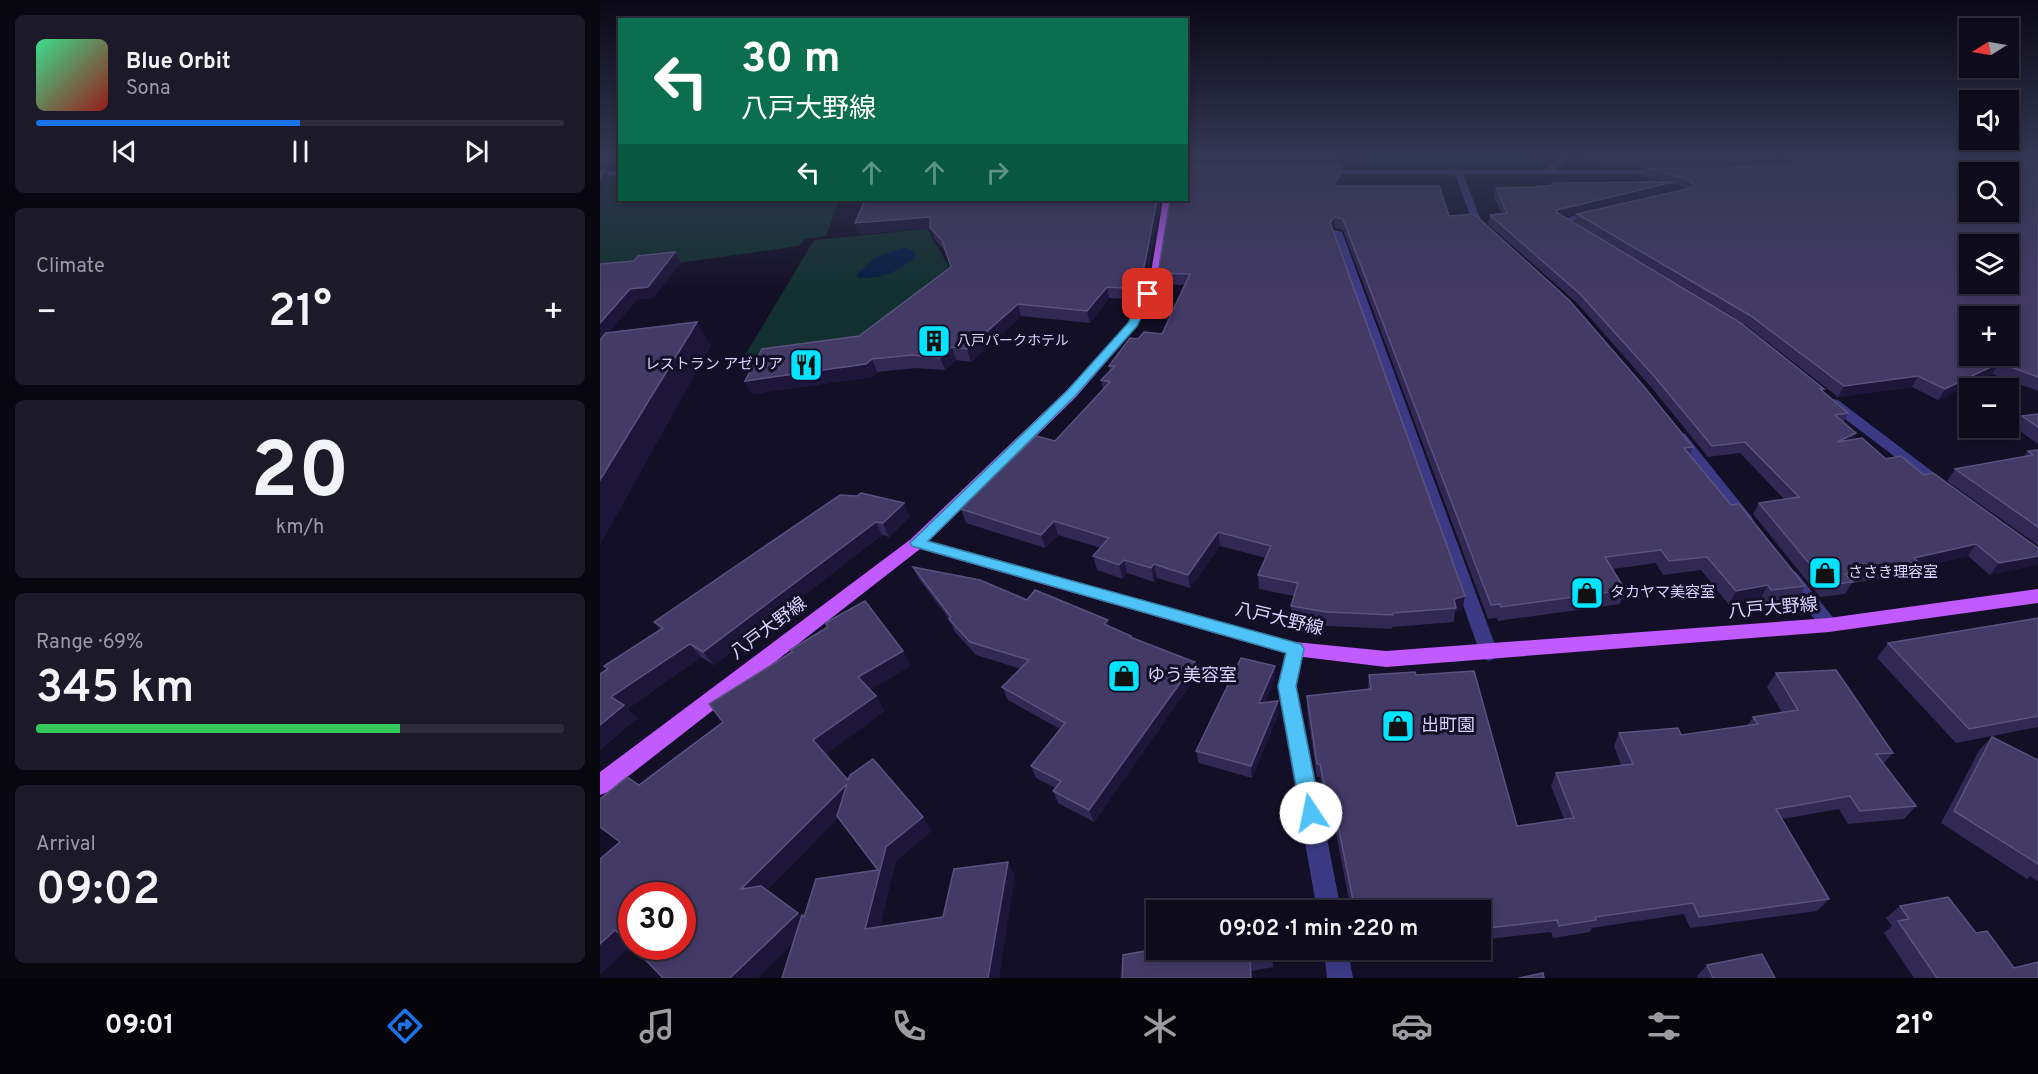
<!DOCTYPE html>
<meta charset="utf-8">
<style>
:root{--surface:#0e0b1c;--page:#1c1929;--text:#f1f3f6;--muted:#9b9ba3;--line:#2e2b3b;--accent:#1a73e8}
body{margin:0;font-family:Overpass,"Noto Sans JP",sans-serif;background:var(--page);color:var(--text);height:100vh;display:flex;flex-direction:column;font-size:22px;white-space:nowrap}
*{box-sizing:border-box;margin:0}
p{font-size:20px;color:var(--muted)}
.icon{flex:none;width:33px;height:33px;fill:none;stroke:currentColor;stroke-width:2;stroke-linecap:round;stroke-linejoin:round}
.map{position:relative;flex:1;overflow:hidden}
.side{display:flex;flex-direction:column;gap:15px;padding:15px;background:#08060f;width:600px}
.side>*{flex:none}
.top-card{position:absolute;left:18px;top:18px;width:570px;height:183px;border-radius:0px;box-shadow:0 3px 9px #0003,0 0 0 2px var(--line);background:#0b6e4f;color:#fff;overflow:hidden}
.needle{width:39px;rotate:259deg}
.tools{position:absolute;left:1359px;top:18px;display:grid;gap:12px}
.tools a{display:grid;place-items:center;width:60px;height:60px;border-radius:0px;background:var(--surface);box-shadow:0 3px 9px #0003,0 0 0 2px var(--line);font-size:30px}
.speed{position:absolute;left:18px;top:882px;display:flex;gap:12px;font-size:30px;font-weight:700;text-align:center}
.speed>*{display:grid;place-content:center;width:78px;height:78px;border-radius:50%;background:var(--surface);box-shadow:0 3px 9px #0003,0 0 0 2px var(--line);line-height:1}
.speed .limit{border:9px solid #d22;background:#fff;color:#111}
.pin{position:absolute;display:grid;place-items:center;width:51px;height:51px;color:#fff;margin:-26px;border-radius:12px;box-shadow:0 3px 9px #0006}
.me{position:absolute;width:66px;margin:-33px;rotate:349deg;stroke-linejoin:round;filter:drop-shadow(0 0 4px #0008)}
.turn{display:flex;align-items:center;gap:21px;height:126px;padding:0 24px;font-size:27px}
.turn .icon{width:78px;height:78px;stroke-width:2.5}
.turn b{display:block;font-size:42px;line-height:51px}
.lanes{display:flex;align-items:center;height:57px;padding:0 24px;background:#0003;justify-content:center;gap:30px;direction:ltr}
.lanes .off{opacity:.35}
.big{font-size:45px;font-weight:600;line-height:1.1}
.side .widget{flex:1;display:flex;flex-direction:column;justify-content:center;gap:9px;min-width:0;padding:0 21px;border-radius:9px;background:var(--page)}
.side .dial{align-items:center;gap:0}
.dial b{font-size:78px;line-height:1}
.song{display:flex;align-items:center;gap:18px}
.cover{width:72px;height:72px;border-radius:9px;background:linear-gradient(135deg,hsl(150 70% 55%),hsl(0 70% 35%))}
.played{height:6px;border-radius:3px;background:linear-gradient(90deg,var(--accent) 50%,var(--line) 50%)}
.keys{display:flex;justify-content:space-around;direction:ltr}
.heat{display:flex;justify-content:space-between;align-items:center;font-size:33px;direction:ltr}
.charge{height:9px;border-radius:4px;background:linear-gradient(90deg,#34c759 69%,var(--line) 0)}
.trip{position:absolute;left:546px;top:900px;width:345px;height:60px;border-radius:0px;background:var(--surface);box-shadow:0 3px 9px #0003,0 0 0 2px var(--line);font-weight:600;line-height:60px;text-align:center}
.tabs{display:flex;height:96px;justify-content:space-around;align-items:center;background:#06040b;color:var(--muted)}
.tabs .icon{width:42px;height:42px}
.tabs .active{color:var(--accent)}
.tabs b{font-size:27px;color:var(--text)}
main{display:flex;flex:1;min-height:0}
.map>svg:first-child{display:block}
.green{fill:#12302f}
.water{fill:#0a1f44}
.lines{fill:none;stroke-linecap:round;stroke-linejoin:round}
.minor{fill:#3d3a85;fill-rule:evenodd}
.major{fill:#c25bff;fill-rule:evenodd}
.wall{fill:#312854}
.shaded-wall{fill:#1d163a}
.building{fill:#433a66;stroke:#5a527e;stroke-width:1.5;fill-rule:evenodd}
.route{fill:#4fc3f7;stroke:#337fa1;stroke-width:1.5}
.labels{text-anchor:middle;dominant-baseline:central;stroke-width:6;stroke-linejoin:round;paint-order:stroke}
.far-poi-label{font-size:14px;fill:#d9d4ff;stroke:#130f26;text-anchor:start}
.poi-label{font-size:15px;fill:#d9d4ff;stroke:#130f26;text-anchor:start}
.near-street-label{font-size:18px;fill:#d9d4ff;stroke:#130f26}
.near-poi-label{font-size:18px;fill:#d9d4ff;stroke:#130f26;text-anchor:start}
</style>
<main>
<section class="side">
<div class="widget">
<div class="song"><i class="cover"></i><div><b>Blue Orbit</b><p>Sona</p></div></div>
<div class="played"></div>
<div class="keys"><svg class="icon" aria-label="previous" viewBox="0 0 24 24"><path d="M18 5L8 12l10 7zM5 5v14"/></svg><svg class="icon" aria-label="pause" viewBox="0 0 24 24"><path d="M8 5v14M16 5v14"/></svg><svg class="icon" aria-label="next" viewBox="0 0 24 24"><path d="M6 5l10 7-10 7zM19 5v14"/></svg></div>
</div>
<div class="widget"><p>Climate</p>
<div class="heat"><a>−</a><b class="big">21°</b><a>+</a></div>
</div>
<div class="widget dial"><b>20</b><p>km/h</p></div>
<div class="widget"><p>Range · 69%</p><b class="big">345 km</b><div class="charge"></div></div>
<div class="widget"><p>Arrival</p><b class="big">09:02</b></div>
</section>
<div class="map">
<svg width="1438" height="978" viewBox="0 0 1438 978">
<rect width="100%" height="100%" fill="#130f26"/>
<g class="green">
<polygon points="769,156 934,156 939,166 765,164"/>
<polygon points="19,174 20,200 239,200 226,236 205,239 199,246 0,274 0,178"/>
<polygon points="327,229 354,275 261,346 141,362 214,240"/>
</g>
<path class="water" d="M305,247L315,252V257C298,272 282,279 258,278L257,274L276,257Z"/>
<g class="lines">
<g class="minor">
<polygon points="964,156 973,156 954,170 1064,170 1068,172 1064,174 863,174 881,220 890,230 885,233 872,221 855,174 722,174 718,172 722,170 945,170"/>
<polygon points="20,170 20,175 0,177 0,173"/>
<polygon points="994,210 999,213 997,215 969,222 976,226 976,230 970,230 956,221"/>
<polygon points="734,230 742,232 898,653 896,658 889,661 882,658 880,653 732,232"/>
<polygon points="1233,399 1238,400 1346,482 1348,485 1346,488 1336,488 1228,406 1226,403 1228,400"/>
<polygon points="1080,433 1085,434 1151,516 1153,520 1151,524 1139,524 1073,437"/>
<polygon points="1190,570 1196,572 1235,620 1238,625 1235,630 1229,632 1223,630 1184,580 1182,576 1184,572"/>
<polygon points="695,642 702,644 704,649 697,686 741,910 717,910 677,686 686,649 688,644"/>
<polygon points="724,950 748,950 753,978 727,978"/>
</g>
<polygon class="major" points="563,200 571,200 560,279 537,326 476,397 329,541 695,642 786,651 1229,618 1438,589 1438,603 1229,632 786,667 695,656 320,549 8,792 0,795 0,772 311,539 466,391 528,323 550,279"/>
</g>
<g class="wall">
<polygon points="586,156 738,157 738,166 741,173 741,183 739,186 849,216 1093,447 1090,454 1131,505 1205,586 1197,600 1164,604 1160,599 1129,605 1101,570 1063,575 1056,563 1013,569 1025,590 1020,604 898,621 897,618 888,619 743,230 735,228 733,230 865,596 862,610 855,612 854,622 792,627 792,629 727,626 691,620 691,606 694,596 659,589 658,575 666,558 620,546 590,588 557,578 554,582 527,573 523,579 497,570 493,556 501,548 458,535 445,548 366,523 361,509 455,441 503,390 501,380 510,371 509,366 538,339 562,334 585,285 560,284 558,273 586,200"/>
<polygon points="974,156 1347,156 1434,163 1425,156 1438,156 1438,391 1392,374 1338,400 1312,387 1238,397 1147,326 975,223 977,214 1087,189 1086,188 1073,184 1071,191 963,217 1224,389 1223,392 1248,413 1244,422 1256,433 1252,440 1286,459 1324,475 1438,548 1390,575 1368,556 1315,568 1310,574 1252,583 1245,594 1220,597 1153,514 1159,503 1184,499 1140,453 1108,457 1051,387 978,304 888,224 890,215 902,214 894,197 896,188 936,187 952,185 952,183 1066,182 1043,176 1046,168 1122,168 1010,167 974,158"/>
<polygon points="265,200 562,200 561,200 545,284 536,284 527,299 509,298 490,323 421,316 371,362 356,360 345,370 317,368 277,372 272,377 152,394 145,381 259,336 351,267 345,251 334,238 331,228 259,234 255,223"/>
<polygon points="1438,414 1438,444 1414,427 1422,416"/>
<polygon points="1438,450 1438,545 1347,481 1355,469 1424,457 1428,451"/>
<polygon points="240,495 310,516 289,537 282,535 114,665 101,657 27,709 37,718 0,750 0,674 7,669 4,666 60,629 54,622"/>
<polygon points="313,567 427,600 510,627 531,636 532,638 597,675 494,822 458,803 453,791 456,788 436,778 431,766 460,729 408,700 402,687 421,669 376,655 355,632 349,619 319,579"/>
<polygon points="1438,618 1438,727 1356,743 1277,658 1288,643"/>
<polygon points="1176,673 1293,753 1283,764 1316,806 1304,819 1248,824 1239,809 1182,819 1229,899 1217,911 1090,928 1084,914 992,928 990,932 953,938 951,932 880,940 880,910 751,910 735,828 730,829 720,777 717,777 707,710 707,696 768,689 769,675 816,675 917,826 964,819 951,786 956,773 1021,765 1014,746 1019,733 1081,735 1147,726 1153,717 1182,712 1167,687"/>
<polygon points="675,679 665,702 679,713 652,778 599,763 596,751"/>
<polygon points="1392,737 1438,760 1438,881 1430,876 1427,879 1341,823 1380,749"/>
<polygon points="1300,906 1376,933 1414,968 1438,978 1314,978 1284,933 1292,926 1286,918"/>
<polygon points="671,950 673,967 651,971 523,955"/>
<polygon points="1107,965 1175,978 1098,978 1097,976"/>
</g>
<g class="shaded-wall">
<polygon points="14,156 20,156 20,162 15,168 5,170 10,178 0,194 0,162"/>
<polygon points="741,173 741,183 733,197 733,186"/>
<polygon points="1073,182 1071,191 955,219 956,212 957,210"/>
<polygon points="557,200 562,200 561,200 545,284 543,272"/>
<polygon points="330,217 334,228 259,234 255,223"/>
<polygon points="735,217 735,228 730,233 730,222"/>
<polygon points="75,252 81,263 54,298 37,300 0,343 0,323 30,289"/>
<polygon points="534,272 536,284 527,299 525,288"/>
<polygon points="507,287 509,298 490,323 487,311"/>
<polygon points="418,304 421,316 371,362 367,349"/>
<polygon points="97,322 111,346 0,545 0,480"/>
<polygon points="352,347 356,360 345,370 340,358"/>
<polygon points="272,359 277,372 272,377 152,394 145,381"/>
<polygon points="1399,363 1392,374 1338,400 1345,389"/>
<polygon points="1318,376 1312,387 1238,397 1244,386"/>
<polygon points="1256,433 1250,444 1237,442"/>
<polygon points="304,503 310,516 289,537 283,523"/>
<polygon points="454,521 458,535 445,548 441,535"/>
<polygon points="276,522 282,535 114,665 103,652"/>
<polygon points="618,532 620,546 590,588 588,575"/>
<polygon points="1376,544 1368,556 1315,568 1318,562 1314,558"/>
<polygon points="1438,556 1438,565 1390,575 1399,563"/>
<polygon points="524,560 527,573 523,579 519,565"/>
<polygon points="554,564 557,578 554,582 551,568"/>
<polygon points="1168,585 1160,599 1129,605 1136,591"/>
<polygon points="865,596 862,610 855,612 856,608 854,599"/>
<polygon points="508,620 511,633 504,624"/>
<polygon points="90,644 101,657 27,709 37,718 0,750 0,725 11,697"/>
<polygon points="303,651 311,666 267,692 258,677"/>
<polygon points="595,662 597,675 494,822 489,810"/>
<polygon points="675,666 675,679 660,715 659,703"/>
<polygon points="276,696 285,711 225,755 213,740"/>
<polygon points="678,701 679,713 652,778 651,766"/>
<polygon points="247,784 258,798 155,903 141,889"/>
<polygon points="323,817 332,831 296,861 277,941 265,929 286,847"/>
<polygon points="408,862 415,876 399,978 388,978"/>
<polygon points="198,913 211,926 158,978 130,978"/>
<polygon points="15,930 32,945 0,975 0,944"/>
</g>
<g class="building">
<polygon points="0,156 14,156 11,160 0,162"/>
<polygon points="586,156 737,156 738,157 586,157"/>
<polygon points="1010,156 1149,156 1125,157"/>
<path d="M1332,156H1347L1438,163V377L1399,363L1345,389L1318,376L1244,386L1151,316L977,214L1091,188L1094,185L1088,179L1046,168H1125ZM1370,172H1408V212H1370ZM1370,244H1408V284H1370ZM1370,316H1408V356H1370Z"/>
<polygon points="586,165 741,166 741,173 733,186 839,186 849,216 874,214 969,300 1041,383 1093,447 1084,448 1131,505 1139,504 1205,586 1171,590 1168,585 1136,591 1107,557 1069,561 1061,550 1005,557 1025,590 901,607 900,604 891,605 743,219 735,217 730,222 865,596 854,599 856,608 793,613 793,615 727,612 691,606 698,583 658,575 671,546 618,532 588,575 554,564 551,568 524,560 519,565 493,556 509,538 454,521 441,535 361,509 436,436 455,441 510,382 501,380 515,366 509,366 530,338 538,339 544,332 562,334 590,274 558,273 570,200 586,200"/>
<polygon points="0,170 5,170 0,178"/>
<polygon points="1073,182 957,210 956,212 1141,323 1224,389 1220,389 1248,413 1235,415 1256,433 1237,442 1262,438 1286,459 1301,456 1324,475 1333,473 1438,548 1438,556 1399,563 1376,544 1314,558 1318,562 1245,574 1253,582 1227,585 1159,503 1199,497 1145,442 1112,446 1054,376 980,294 890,215 907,213 896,188 936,187 953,185 952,183"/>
<polygon points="265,200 557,200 543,272 534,272 525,288 507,287 487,311 418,304 367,349 352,347 340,358 312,355 272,359 266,364 145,381 162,349 259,336 351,267 342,240 330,228 330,217 255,223"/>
<polygon points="75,252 48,287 30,289 0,323 0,264 34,261 38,256"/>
<polygon points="97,322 0,480 0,340 6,333"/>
<polygon points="1438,414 1438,427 1422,416"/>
<polygon points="1438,450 1438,527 1355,469 1433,455 1428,451"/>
<polygon points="261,493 304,503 283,523 276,522 103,652 90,644 11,697 24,705 0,725 0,674 8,669 4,666 63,628 54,622 240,495 257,496"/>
<polygon points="313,567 380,580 427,600 435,590 508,620 504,624 531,636 530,637 595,662 489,810 453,791 461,781 431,766 465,723 402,687 429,660 370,642 349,619 351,617"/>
<polygon points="265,601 303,651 258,677 276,696 213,740 248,780 250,775 273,759 323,817 286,847 265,929 343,917 354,869 408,862 388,978 182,978 202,915 204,917 216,879 278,870 237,816 247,784 141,889 161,886 198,913 130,978 63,978 32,946 82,946 82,896 32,896 32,946 15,930 0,944 0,859 20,842 0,827 0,799 27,777 39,785 123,722 109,704 192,652 190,650 228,627 225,623"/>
<polygon points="1438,618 1438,716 1369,729 1288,643"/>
<polygon points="641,658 675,666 659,703 678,701 651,766 596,751"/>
<polygon points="1236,670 1293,753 1276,754 1316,806 1260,811 1250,796 1176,809 1229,899 1099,917 1093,903 995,917 996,920 959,926 957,920 880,929 880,910 821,910 820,907 804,910 755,910 736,815 730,816 720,764 717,764 707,696 771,689 769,675 815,672 816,675 874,671 917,826 974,818 956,773 1033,764 1019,733 1078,728 1081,735 1158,724 1153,717 1198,710 1176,673"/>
<polygon points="1392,737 1438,760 1438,864 1354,811"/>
<polygon points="1348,897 1376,933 1387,931 1414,968 1438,962 1438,978 1337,978 1298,921 1309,919 1300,906"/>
<polygon points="556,949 671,950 672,956 650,960 651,978 522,978 523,955"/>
<polygon points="1162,954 1175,978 1113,978 1107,965"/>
<polygon points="943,973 944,978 919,978"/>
</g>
<linearGradient id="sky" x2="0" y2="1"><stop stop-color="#0a0815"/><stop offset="0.53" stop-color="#333752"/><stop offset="1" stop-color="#333752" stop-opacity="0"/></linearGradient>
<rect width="1438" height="292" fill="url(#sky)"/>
<polygon class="route" points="548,291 553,294 537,326 475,396 328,541 701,644 704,649 696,686 721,813 718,819 711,822 704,819 701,813 678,686 686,653 312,546 310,543 467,391 528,323 543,294"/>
<defs>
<symbol id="building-square" viewBox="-11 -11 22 22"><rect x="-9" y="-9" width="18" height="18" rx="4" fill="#00e5ff" stroke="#130f26"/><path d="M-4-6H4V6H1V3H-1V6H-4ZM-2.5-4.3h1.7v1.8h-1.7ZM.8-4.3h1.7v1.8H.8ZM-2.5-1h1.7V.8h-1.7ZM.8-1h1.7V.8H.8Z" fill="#111"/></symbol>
<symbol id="restaurant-square" viewBox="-11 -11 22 22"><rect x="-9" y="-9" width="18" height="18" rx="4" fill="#00e5ff" stroke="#130f26"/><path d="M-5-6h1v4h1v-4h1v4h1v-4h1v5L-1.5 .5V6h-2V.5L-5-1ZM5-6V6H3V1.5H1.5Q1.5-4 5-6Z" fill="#111"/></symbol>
<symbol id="shop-square" viewBox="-11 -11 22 22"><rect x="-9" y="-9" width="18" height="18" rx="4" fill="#00e5ff" stroke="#130f26"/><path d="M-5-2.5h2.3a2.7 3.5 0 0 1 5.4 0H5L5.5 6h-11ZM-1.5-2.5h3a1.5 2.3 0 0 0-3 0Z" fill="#111"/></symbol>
</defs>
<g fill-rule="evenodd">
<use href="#building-square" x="315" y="322" width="38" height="38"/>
<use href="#restaurant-square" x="187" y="346" width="38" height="38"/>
<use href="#shop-square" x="1206" y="554" width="38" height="38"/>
<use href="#shop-square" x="968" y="574" width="38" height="38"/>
<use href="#shop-square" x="505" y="657" width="38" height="38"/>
<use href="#shop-square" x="779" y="707" width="38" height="38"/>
</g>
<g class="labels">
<g class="far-poi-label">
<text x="357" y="341">八戸パークホテル</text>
</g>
<g class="poi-label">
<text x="183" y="365" text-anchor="end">レストラン アゼリア</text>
<text x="1248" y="573">ささき理容室</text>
<text x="1010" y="593">タカヤマ美容室</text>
</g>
<g class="near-street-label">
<text transform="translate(1173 609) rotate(-5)">八戸大野線</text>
<text transform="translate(679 620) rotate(13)">八戸大野線</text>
<text transform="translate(169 629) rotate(-37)">八戸大野線</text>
</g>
<g class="near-poi-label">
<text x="547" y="676">ゆう美容室</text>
<text x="821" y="726">出町園</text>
</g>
</g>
</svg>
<div class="tools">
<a><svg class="needle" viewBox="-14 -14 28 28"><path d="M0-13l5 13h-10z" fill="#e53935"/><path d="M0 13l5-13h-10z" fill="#9b9ba3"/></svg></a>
<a><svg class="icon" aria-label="sound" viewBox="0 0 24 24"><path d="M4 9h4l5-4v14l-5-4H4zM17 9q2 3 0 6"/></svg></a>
<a><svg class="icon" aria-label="search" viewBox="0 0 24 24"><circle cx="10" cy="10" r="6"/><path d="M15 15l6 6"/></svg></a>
<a><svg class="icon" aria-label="layers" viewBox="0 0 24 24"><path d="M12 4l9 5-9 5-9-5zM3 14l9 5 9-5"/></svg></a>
<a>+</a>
<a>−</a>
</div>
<div class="speed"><div class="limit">30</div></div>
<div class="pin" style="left:548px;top:294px;background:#d93025"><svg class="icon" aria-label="arrive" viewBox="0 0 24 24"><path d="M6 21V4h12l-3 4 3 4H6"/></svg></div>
<svg class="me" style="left:711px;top:813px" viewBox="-20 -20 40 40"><circle r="19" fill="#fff"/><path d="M0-13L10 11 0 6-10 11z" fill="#4fc3f7"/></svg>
<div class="trip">09:02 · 1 min · 220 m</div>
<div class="top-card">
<div class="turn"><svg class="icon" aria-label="left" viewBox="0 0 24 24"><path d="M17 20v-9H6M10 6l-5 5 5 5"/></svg><div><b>30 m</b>八戸大野線</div></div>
<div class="lanes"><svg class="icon" aria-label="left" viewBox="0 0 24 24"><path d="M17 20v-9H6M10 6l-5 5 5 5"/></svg><svg class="icon off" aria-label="ahead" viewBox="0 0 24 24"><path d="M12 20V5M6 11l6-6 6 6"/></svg><svg class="icon off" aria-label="ahead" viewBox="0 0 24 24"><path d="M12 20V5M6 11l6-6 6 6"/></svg><svg class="icon off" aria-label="right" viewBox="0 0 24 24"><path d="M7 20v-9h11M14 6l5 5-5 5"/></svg></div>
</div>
</div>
</main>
<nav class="tabs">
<b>09:01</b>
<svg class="icon active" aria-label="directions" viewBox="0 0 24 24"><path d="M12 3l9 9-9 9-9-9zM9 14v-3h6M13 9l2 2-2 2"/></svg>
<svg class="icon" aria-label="music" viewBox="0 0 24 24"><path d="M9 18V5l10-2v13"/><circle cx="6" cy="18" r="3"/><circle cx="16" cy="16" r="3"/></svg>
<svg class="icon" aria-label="phone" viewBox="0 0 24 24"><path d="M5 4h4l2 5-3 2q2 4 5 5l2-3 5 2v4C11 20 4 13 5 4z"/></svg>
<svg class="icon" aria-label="climate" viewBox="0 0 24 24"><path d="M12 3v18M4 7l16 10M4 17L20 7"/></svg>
<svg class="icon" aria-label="car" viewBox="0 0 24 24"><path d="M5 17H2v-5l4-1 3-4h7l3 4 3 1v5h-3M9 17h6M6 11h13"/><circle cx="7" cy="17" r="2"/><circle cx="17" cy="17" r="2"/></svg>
<svg class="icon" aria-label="filters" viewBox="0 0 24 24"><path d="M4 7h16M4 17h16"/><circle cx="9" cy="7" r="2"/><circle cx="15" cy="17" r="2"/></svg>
<b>21°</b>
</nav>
